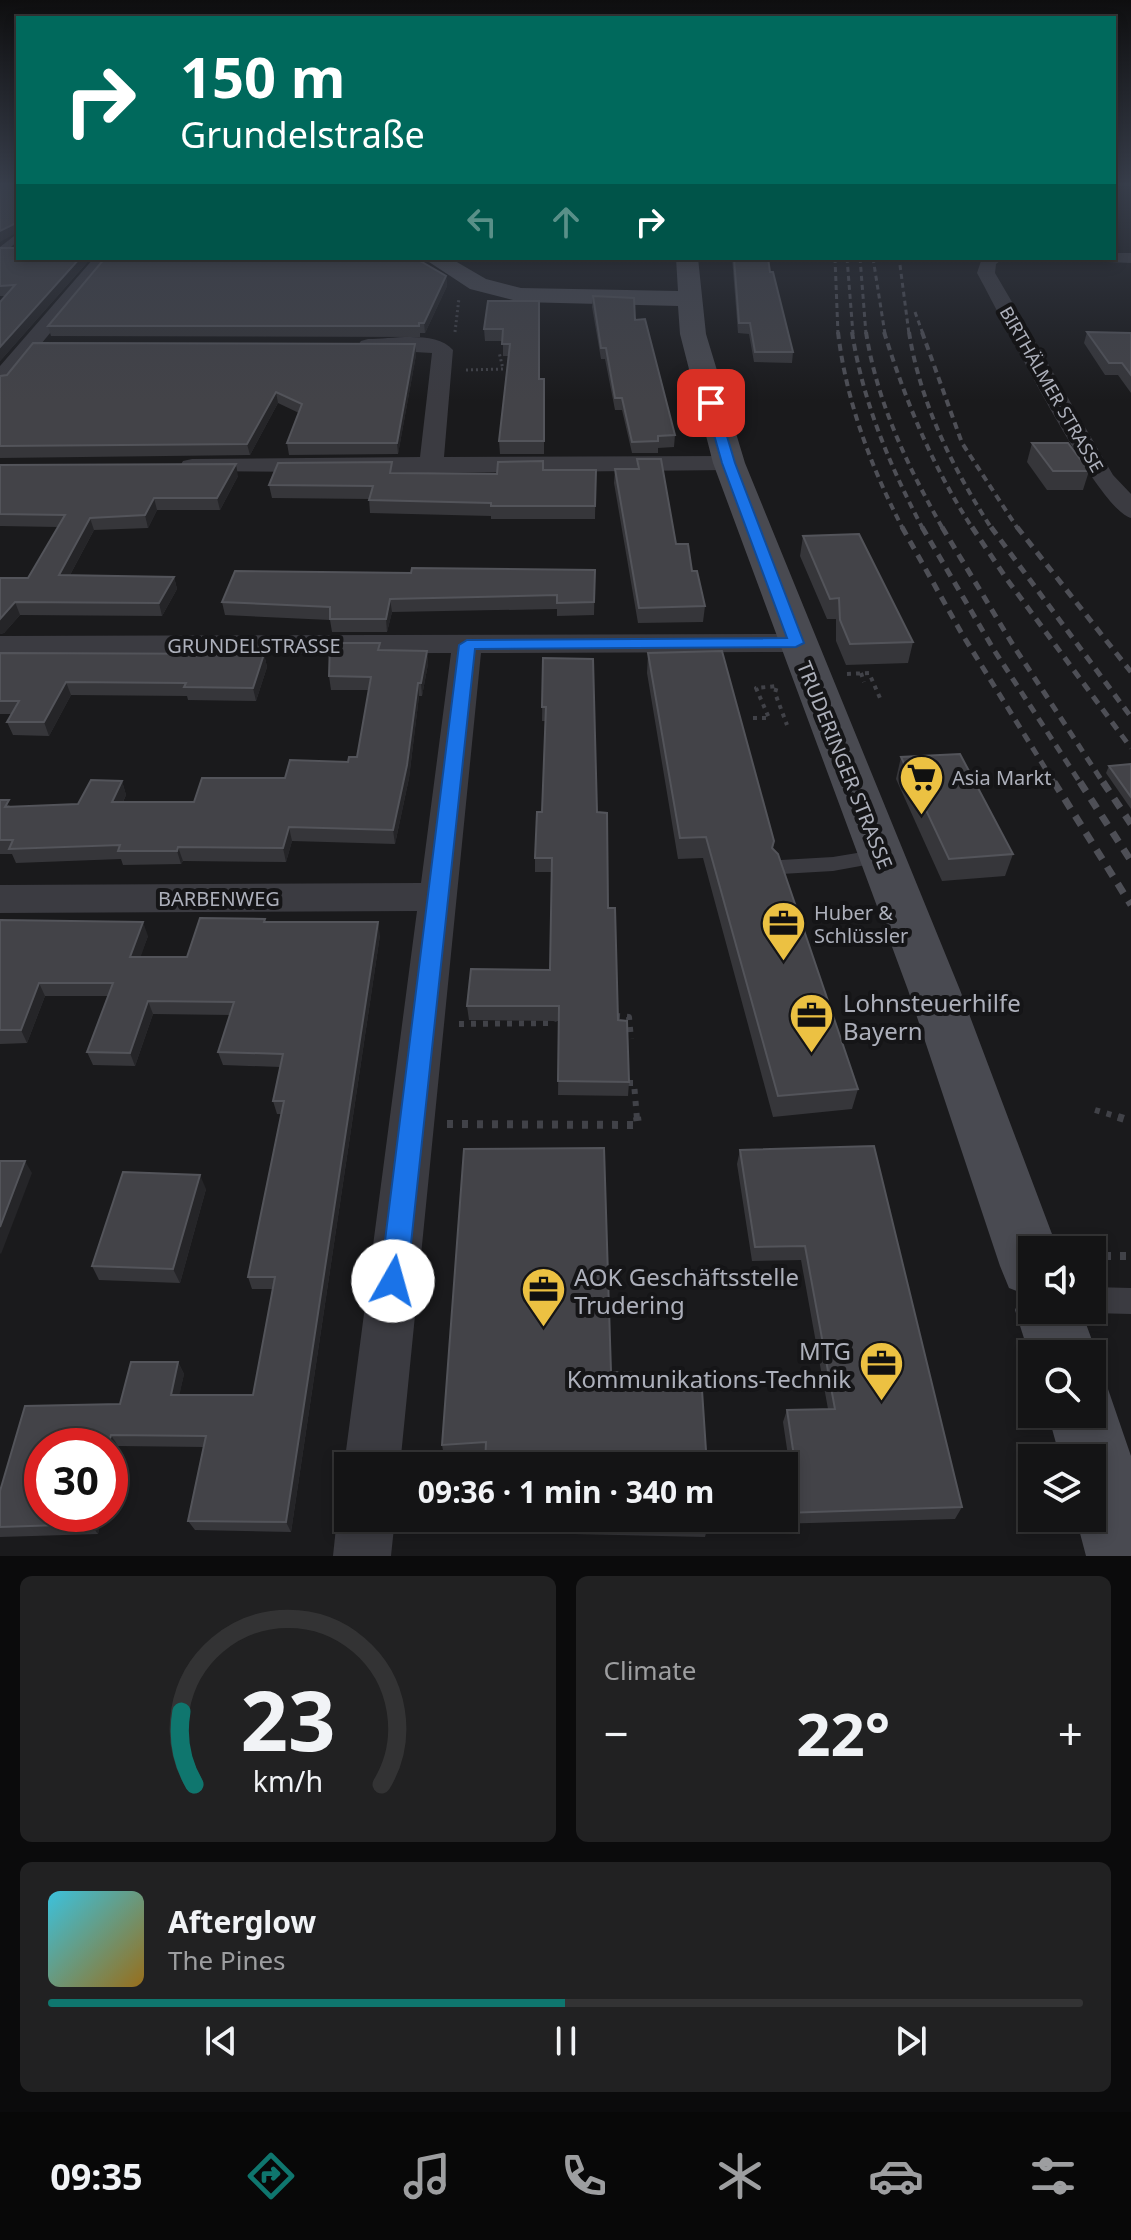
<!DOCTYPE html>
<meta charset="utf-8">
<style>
:root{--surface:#141415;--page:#212122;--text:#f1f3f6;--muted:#9d9ea0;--line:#333334;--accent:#0f766e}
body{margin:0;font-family:"Noto Sans",sans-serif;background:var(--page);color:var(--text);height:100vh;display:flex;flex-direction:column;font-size:30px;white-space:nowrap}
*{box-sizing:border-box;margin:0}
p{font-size:26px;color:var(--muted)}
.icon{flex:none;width:44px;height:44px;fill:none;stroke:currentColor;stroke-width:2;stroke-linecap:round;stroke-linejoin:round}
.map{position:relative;height:1556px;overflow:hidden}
.sheet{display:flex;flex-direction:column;gap:20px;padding:20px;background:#0b0b0c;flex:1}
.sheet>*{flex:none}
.top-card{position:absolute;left:16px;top:16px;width:1100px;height:244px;border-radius:0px;box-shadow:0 4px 12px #0003,0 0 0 2px var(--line);background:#00695c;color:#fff;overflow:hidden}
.tools{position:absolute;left:1018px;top:1236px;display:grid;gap:16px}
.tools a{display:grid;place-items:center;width:88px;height:88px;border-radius:0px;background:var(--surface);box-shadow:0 4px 12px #0003,0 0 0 2px var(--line);font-size:40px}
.speed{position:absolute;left:24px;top:1428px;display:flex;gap:16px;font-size:40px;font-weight:700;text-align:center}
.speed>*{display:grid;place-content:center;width:104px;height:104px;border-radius:50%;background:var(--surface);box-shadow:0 4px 12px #0003,0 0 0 2px var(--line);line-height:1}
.speed .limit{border:12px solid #d22;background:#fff;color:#111}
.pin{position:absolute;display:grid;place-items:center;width:68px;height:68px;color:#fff;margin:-34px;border-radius:16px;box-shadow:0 4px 12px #0006}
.me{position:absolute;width:88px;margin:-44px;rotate:7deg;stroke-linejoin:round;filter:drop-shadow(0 0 6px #0008)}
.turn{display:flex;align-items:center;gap:28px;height:168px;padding:0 32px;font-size:36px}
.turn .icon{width:104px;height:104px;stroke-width:2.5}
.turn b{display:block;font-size:56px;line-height:68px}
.lanes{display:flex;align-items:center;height:76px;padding:0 32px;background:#0003;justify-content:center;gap:40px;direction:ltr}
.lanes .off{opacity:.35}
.big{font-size:60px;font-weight:700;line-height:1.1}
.sheet .tile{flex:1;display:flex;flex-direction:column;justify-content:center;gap:12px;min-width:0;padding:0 28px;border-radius:12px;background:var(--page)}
.sheet .dial{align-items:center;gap:0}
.dial svg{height:208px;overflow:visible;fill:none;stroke:var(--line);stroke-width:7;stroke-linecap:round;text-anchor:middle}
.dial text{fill:var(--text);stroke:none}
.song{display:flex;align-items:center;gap:24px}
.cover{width:96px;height:96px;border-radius:12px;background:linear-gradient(135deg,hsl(190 70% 55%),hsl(40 70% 35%))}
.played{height:8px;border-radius:4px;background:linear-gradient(90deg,var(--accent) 50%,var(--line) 50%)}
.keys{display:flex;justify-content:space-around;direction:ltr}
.heat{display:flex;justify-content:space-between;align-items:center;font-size:44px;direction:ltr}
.sheet .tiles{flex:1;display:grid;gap:20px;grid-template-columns:1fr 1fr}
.tile:last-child{grid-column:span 2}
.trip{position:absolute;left:334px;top:1452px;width:464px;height:80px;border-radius:0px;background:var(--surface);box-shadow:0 4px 12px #0003,0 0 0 2px var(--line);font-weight:700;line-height:80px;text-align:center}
.dock{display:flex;height:128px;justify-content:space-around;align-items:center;background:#080808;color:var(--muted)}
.dock .icon{width:56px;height:56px}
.dock .selected{color:var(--accent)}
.dock b{font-size:36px;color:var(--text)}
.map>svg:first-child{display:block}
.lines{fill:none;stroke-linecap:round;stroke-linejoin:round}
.path-far3{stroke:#414248;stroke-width:3;stroke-dasharray:2 3;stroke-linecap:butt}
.path-far2{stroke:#414248;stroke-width:4;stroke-dasharray:4 5;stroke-linecap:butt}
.path-far1{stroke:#414248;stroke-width:6;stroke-dasharray:5 7;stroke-linecap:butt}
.path{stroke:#414248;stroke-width:8;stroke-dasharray:6 9;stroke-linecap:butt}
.lane{fill:#3b3b41;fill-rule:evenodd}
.street{fill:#3b3b41;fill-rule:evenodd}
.secondary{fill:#494a51;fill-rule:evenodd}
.rail-far3{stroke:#4e4f56;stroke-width:3;stroke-dasharray:5 4;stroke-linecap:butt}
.rail-far2{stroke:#4e4f56;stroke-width:4;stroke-dasharray:7 5;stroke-linecap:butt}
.rail-far1{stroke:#4e4f56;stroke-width:5;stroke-dasharray:9 7;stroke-linecap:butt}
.rail{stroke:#4e4f56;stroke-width:7;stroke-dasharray:11 9;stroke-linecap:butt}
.wall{fill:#36363a}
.shaded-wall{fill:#252528}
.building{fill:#434348;stroke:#53545a;stroke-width:2}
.route{fill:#1a73e8;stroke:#114b97;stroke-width:2}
.labels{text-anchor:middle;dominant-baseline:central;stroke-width:8;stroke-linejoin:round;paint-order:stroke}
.far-street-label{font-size:18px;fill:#adb0bb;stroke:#151517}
.street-label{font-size:20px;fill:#adb0bb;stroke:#151517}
.poi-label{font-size:20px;fill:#adb0bb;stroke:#151517;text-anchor:start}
.near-poi-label{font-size:24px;fill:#adb0bb;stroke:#151517;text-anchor:start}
</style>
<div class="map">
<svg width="1131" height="1556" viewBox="0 0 1131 1556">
<rect width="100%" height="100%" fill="#1a1a1c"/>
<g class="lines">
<g class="path-far3">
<polyline points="455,332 459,298"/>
<polyline points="466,370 503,369 499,352"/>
</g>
<g class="path-far2">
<polyline points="861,673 864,682"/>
<polyline points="847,674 869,673 880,698"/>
<polyline points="753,718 769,718 756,688 777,686 775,693 787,725"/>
</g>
<g class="path-far1">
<polyline points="615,1016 629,1017 631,1039"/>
<polyline points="459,1024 553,1023 555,1015"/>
<polyline points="628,1083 634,1083 637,1119"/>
<polyline points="1095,1110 1125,1119"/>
</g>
<g class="path">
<polyline points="1118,1117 1131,1121"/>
<polyline points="447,1124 638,1125 637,1117"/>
<polyline points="1105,1256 1126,1256"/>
</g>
<g class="lane">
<polygon points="18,233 18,241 5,252 0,252 0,247"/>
<polygon points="881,849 888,851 891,856 888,861 833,871 781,874 774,872 771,867 774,862 781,860 833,857"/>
<polygon points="1092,1287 1131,1288 1131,1314 1092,1313 1084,1310 1092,1310"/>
</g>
<g class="street">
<polygon points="1114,253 1131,253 1131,263 1108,262 1105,258 1114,258"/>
<polygon points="94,258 112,258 8,384 0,385 0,366"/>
<path d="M982,258H1004L996,264L995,273L1113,475L1131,494V518C1096,509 1000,314 977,273Z"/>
<path d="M368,339C392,339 436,330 453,350L444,457L729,456L738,458L741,463L738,468L729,470L431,473L183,471L180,466L183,461L192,459L420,457L432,353L361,349L358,345L361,341Z"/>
<polygon points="796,634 807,637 811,643 807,649 796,652 481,653 400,1466 348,1466 348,1475 344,1466 417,911 0,913 0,885 421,883 451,653 0,654 0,636"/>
<polygon points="348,1497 348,1518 395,1518 391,1556 333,1556 337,1518"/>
</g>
<g class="secondary">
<polygon points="423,258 450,258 486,279 521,288 678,291 676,258 698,258 706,334 745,463 960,990 1058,1250 1032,1250 1032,1310 1081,1310 1097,1354 1092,1366 1092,1354 1032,1354 1032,1361 1029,1354 1015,1310 1022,1293 1009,1288 1000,1266 908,990 713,463 680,334 678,306 521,302 470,289"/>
<polygon points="1092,1383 1108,1389 1131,1456 1131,1556 1086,1556 1076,1518 1092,1518 1092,1458 1060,1458 1048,1414 1092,1414"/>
</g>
<g class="rail-far3">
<polyline points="835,258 838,334"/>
<polyline points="847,258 853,334"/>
<polyline points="860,258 866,334"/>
<polyline points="873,258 885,334"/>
<polyline points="900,265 909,334"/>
<polyline points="915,312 923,334"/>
</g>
<g class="rail-far2">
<path d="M838,332C846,401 871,467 903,529"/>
<path d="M852,332C863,403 890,466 923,529"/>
<path d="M866,332C877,403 908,467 943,529"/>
<path d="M884,332C906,402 933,468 973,529"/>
<path d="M909,332C920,403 953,469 992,529"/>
<polyline points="922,332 962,443 1018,529"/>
</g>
<g class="rail-far1">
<polyline points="902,527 962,634 1055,784"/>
<polyline points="922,527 994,650 1081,784"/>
<polyline points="942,527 1013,645 1104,784"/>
<polyline points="972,527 1006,578 1131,748"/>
<polyline points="991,527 1131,717"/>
<polyline points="1017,527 1131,672"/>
</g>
<g class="rail">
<polyline points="1054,782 1131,905"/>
<polyline points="1080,782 1131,861"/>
<polyline points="1103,782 1131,824"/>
</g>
</g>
<g class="wall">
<polygon points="18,184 18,258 91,258 0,361 0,302 6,296 0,296 0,248 17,248"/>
<polygon points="732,258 768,258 770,272 793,352 792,363 754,362 749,334 738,333"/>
<polygon points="446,276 447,286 425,333 420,333 420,337 51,336 48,326"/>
<polygon points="593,296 635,320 675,435 674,447 658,448 658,453 632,453 622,410 615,410 605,359 601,359 592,307"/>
<polygon points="488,301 539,379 544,379 544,454 500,454 499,441 508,356 503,356 503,341 485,341 484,329"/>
<polygon points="1087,332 1131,333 1131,393 1118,375 1105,375 1084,343"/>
<polygon points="415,344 416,355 398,454 289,455 287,443 299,413 278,403 250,455 0,458 0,376"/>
<polygon points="1032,443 1089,471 1083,490 1047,490 1027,462"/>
<polygon points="637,459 676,544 692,571 705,606 703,622 638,623 614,483 615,469 637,469"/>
<polygon points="0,465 238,476 220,510 157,510 148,528 94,530 70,575 174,577 177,589 162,616 20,615 4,633 0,634 28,578 58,527 0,526"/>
<polygon points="543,470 596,470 595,519 491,519 491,516 370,513 369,499 272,498 269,485 393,473 497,474"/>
<polygon points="803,536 913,642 908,663 846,665 836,641 836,619 827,619 800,556"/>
<polygon points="595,570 594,615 557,616 557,609 392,612 387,632 332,632 330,620 225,615 222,602 411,573"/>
<polygon points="381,650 427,651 428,664 422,696 419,696 409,778 395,844 292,841 286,862 183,861 181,864 123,865 121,859 16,863 12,854 0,854 0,800 12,807 78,804 122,781 126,795 123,802 194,802 348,762 357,757 369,690 331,690 329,676"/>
<polygon points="0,653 264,654 267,667 256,701 188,700 187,696 71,695 49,736 13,735 7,722 12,714 0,714"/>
<polygon points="648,653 774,841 773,848 858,1089 852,1109 773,1117 703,858 678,859 647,673"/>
<polygon points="543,658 597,812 608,908 618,1020 629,1082 628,1096 558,1095 559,1021 469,1020 467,1006 550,970 552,872 535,872 535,858 542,812 545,721 542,721"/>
<polygon points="901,757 1013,854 1005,876 942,881 896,779"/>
<polygon points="1131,764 1131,809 1106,773 1109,766"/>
<polygon points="0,920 148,936 140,957 187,957 266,922 380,935 291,1532 195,1530 188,1521 204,1447 118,1446 110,1481 110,1446 42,1514 102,1514 98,1534 0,1537 0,1491 178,1362 184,1374 179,1395 253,1395 273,1289 252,1289 248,1277 281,1114 277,1114 273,1101 280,1067 223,1065 218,1052 230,1015 153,1014 135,1066 93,1065 87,1052 108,996 45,996 27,1043 0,1044"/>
<polygon points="874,1146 962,1507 955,1519 774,1524 773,1518 784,1518 784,1476 791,1476 783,1422 787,1410 828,1409 801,1260 752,1261 737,1164 740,1150"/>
<polygon points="604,1148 485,1465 446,1466 442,1445"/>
<polygon points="206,1189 180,1283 99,1280 92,1266"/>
<polygon points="483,1518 710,1518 705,1537 485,1532"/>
</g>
<g class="shaded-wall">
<polygon points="18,222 18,232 0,242 0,231"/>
<polygon points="80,258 91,258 0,361 0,347"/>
<polygon points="446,276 447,286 425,333 424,323"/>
<polygon points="415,344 416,355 398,454 397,443"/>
<polygon points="276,392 278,403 250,455 247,444"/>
<polygon points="236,464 238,476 220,510 217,498"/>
<polygon points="154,498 157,510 148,528 145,515"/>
<polygon points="90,518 94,530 63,588 59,575"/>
<polygon points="174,577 177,589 162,616 159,603"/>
<polygon points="390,599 392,612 387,632 386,619"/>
<polygon points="15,602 20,615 4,633 0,634 0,619"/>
<polygon points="427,651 428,664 422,696 421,683"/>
<polygon points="264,654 267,667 256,701 253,688"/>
<polygon points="66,682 71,695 49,736 44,722"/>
<polygon points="418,683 419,696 409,778 395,844 393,830"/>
<polygon points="122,781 126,795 116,816 112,802"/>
<polygon points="289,827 292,841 286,862 283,848"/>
<polygon points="178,847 183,861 181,864 177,851"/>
<polygon points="143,922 148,936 136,970 130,957"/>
<polygon points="378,922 380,935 291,1532 286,1522"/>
<polygon points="39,983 45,996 27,1043 21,1030"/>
<polygon points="148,1001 153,1014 135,1066 130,1053"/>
<polygon points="25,1161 32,1173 1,1254 0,1253 0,1227"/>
<polygon points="200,1175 206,1189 180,1283 173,1269"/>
<polygon points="178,1362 184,1374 177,1406 171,1395"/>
<polygon points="111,1435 118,1446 110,1481 110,1446 108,1446"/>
<polygon points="92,1514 102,1514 98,1534 90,1524"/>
</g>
<g class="building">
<polygon points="0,184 18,184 18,258 80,258 0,347 0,302 15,285 0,286 0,248 17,248 18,222 0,231"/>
<polygon points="105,258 415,258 446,276 424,323 419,323 419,326 48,326"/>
<polygon points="734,258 768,258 770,272 773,272 793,352 755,352 750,323 739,323"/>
<polygon points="593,296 634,298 635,320 645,319 675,435 658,436 658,441 632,442 622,398 615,398 606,348 601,348"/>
<polygon points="488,301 539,301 539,379 544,379 544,441 499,441 510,344 502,344 503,329 484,329"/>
<polygon points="1087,332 1131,333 1131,375 1122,363 1109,363"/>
<polygon points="33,343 415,344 397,443 287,443 302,404 276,392 247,444 0,446 0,376 7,375"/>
<polygon points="1032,443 1068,443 1089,471 1053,471"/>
<polygon points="637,459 661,459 676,544 688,544 692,571 697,571 705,606 639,608 615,469 639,469"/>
<polygon points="543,461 543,470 596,470 595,506 491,506 491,503 369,500 373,486 269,485 278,463 392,462 390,473 497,474 498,462"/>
<polygon points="236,464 217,498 154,498 145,515 90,518 59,575 174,577 159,603 15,602 0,619 0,578 28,578 65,515 0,514 0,465"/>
<polygon points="859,534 913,642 850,644 840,620 839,598 830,599 803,536"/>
<polygon points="412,568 595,570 594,602 557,603 557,595 390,599 386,619 330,619 330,607 222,602 235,571 411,573"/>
<polygon points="330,643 380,643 378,650 427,651 421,683 418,683 407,765 393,830 289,827 283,848 178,847 177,851 118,851 120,845 9,849 13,840 0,840 0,800 9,800 5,807 78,804 91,780 122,781 112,802 194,802 202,778 285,778 290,760 348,762 349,757 357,757 371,677 329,676"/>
<polygon points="722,651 774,841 772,848 778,854 858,1089 778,1096 706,837 680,838 648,653"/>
<polygon points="0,653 264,654 253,688 184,687 186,683 66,682 44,722 7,722 19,701 0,701"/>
<polygon points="543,658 593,659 597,812 607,813 608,908 615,908 618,1020 627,1021 629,1082 558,1081 559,1006 467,1006 471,969 550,970 552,858 535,858 537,812 542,812 546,707 542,707"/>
<polygon points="960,754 1013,854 949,859 901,757"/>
<polygon points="1131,764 1131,797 1109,766"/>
<polygon points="200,918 265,919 264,922 378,922 286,1522 188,1521 206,1436 111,1435 108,1446 42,1446 42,1514 92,1514 90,1524 0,1527 0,1491 25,1406 120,1404 131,1362 178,1362 171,1395 253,1395 275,1277 248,1277 284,1101 273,1101 283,1054 218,1052 234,1002 148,1001 130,1053 87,1052 113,983 39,983 21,1030 0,1030 0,920 143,922 130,957 187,957"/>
<polygon points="874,1146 962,1507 784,1513 784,1476 797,1476 787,1410 835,1409 805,1246 755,1247 740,1150"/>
<polygon points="604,1148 611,1372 701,1375 707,1466 485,1466 486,1442 442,1445 464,1149"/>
<polygon points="0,1161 25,1161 0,1227"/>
<polygon points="123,1172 200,1175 173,1269 92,1266"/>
</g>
<linearGradient id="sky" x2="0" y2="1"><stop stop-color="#0e0e0f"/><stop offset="0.46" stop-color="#383e4b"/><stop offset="1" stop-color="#383e4b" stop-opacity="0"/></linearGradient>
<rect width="1131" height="401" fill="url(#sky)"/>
<polygon class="route" points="711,400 717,403 735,463 804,643 796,647 475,649 407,1281 403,1290 393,1294 384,1290 380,1281 459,645 467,640 787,638 722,463 705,403"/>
<defs>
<symbol id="supermarket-pin" viewBox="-11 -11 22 30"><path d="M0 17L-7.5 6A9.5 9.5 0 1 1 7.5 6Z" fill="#ecc142" stroke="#151517"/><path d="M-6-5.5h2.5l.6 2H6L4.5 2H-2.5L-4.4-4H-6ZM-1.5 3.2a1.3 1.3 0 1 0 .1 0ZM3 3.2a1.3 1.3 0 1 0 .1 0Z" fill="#111"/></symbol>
<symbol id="office-pin" viewBox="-11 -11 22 30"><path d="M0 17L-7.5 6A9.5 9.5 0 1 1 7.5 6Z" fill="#ecc142" stroke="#151517"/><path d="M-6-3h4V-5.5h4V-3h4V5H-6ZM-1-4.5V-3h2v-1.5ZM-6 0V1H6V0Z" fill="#111"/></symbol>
</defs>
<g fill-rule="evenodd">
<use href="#supermarket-pin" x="896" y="752" width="51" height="69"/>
<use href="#office-pin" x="758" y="898" width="51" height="69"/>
<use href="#office-pin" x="786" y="990" width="51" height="69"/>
<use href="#office-pin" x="518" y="1264" width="51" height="69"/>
<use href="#office-pin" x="856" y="1338" width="51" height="69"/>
</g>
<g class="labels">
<g class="far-street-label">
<text transform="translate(1052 389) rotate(60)">BIRTHÄLMER STRASSE</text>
</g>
<g class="street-label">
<text x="254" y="645">GRUNDELSTRASSE</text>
<text transform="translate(845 765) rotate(68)">TRUDERINGER STRASSE</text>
<text x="219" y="898">BARBENWEG</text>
</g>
<g class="poi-label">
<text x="952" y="777">Asia Markt</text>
<text x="814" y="912">Huber &amp;<tspan x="814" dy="23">Schlüssler</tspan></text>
</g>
<g class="near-poi-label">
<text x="843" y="1002">Lohnsteuerhilfe<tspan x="843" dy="28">Bayern</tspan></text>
<text x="574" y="1276">AOK Geschäftsstelle<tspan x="574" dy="28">Trudering</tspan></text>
<text x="851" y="1350" text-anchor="end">MTG<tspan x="851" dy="28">Kommunikations-Technik</tspan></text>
</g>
</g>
</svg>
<div class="tools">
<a><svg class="icon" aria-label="sound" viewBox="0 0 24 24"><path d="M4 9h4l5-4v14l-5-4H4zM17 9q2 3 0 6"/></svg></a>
<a><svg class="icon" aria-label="search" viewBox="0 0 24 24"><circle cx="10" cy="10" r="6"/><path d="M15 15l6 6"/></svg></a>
<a><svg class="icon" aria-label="layers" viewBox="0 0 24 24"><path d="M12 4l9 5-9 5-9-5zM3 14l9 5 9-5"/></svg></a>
</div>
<div class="speed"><div class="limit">30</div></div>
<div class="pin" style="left:711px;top:403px;background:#d93025"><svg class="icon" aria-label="arrive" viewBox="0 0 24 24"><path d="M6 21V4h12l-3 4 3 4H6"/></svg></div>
<svg class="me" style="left:393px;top:1281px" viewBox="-20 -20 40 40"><circle r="19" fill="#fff"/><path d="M0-13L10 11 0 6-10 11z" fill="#1a73e8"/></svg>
<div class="trip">09:36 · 1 min · 340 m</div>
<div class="top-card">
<div class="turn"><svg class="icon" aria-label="right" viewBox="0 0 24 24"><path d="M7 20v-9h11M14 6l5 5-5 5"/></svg><div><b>150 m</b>Grundelstraße</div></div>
<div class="lanes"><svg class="icon off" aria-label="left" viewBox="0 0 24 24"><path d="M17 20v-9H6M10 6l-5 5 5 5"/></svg><svg class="icon off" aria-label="ahead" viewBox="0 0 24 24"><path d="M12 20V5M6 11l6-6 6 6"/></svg><svg class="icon" aria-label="right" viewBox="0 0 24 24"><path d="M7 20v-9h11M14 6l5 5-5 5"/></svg></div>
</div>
</div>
<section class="sheet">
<div class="tiles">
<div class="tile dial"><svg viewBox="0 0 100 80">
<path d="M14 69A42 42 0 1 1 86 69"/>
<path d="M14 69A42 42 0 0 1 9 41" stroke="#0f766e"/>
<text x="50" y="56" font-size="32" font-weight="700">23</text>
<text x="50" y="72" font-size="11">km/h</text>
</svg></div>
<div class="tile"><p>Climate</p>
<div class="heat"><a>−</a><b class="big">22°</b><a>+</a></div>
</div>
<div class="tile">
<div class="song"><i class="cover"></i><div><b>Afterglow</b><p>The Pines</p></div></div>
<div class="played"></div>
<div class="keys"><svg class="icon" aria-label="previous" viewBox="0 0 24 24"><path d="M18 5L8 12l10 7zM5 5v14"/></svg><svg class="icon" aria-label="pause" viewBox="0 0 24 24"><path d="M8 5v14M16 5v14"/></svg><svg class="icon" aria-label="next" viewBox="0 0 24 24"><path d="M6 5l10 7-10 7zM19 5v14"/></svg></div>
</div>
</div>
</section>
<nav class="dock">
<b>09:35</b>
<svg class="icon selected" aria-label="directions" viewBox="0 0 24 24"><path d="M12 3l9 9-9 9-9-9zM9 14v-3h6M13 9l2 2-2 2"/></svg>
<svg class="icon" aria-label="music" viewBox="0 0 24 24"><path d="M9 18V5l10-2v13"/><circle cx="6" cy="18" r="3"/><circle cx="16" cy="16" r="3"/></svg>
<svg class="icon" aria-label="phone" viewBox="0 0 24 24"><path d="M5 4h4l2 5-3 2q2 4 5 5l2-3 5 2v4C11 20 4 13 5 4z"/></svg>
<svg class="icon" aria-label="climate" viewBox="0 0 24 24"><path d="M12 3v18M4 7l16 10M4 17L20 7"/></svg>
<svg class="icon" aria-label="car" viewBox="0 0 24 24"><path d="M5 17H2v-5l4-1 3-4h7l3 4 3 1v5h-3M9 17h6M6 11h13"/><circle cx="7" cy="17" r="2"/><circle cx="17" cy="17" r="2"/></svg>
<svg class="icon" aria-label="filters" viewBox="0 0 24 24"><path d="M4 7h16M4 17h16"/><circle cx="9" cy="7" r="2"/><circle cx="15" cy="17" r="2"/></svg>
</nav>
